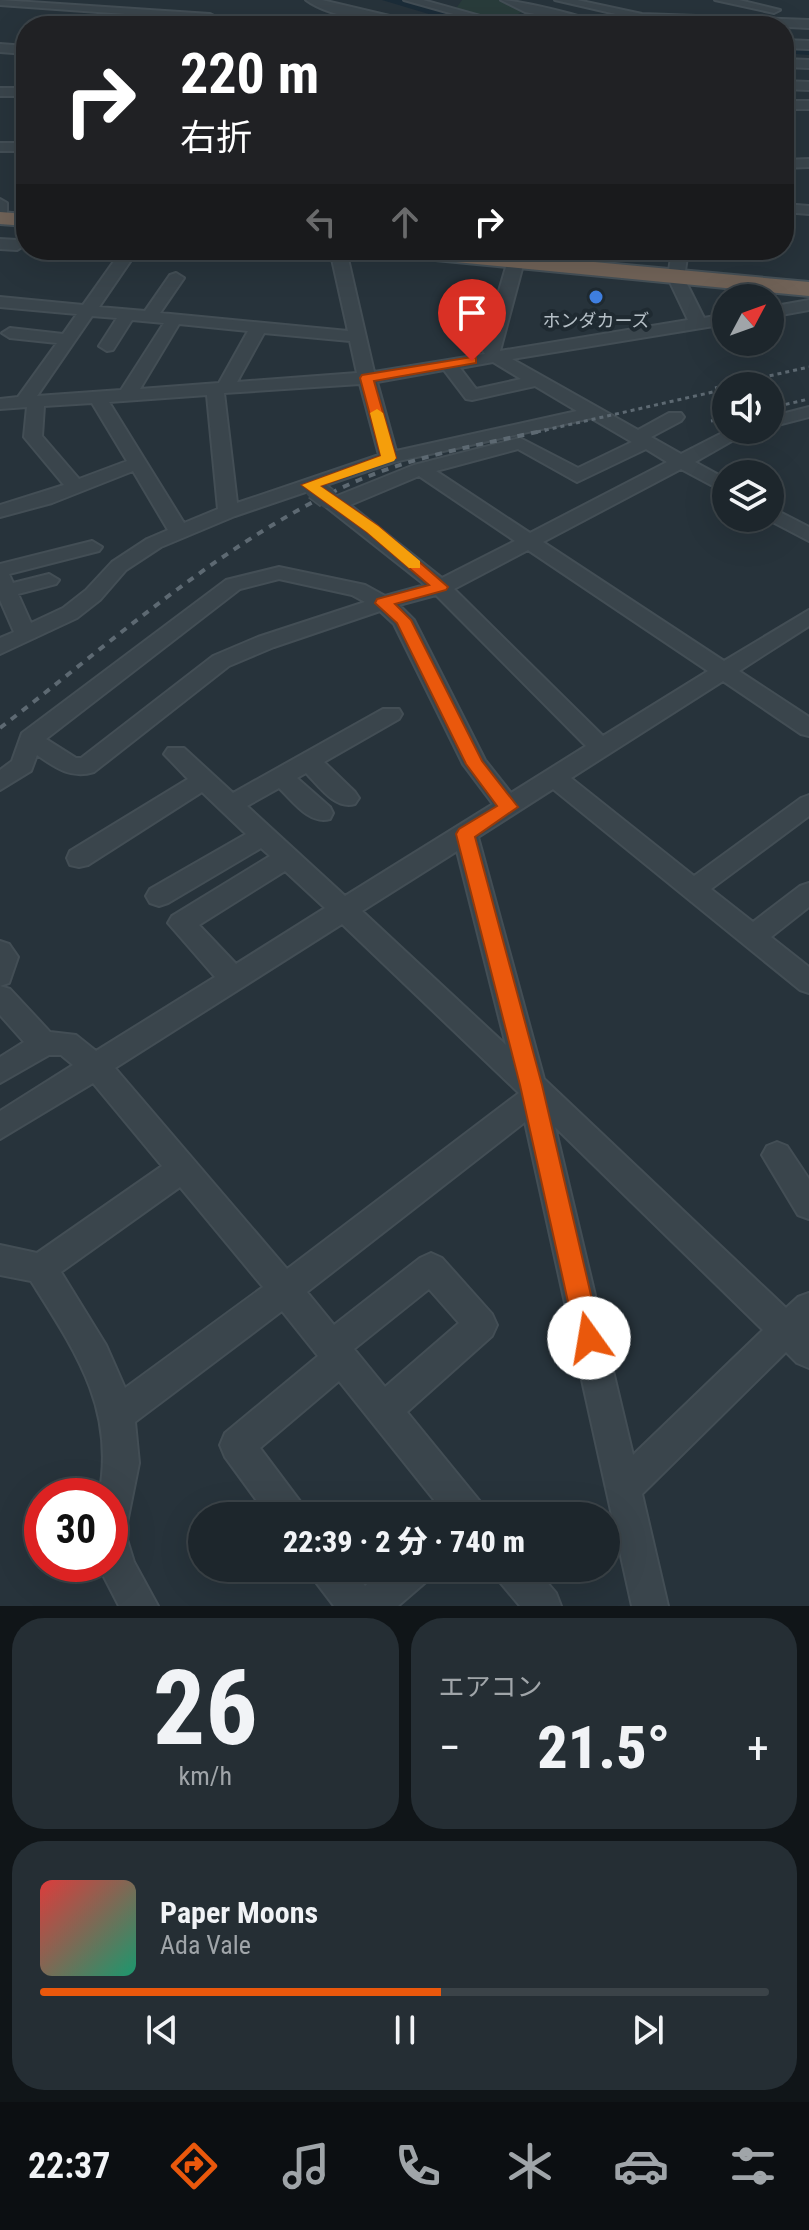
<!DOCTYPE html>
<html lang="ja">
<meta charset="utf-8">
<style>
:root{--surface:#1d262c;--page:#252e34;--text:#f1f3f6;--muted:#a0a5a9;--line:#3b4348;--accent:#ea580c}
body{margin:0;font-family:"Roboto Condensed","Noto Sans JP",sans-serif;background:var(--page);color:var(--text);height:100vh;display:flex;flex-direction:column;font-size:30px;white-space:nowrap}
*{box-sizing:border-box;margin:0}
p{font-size:26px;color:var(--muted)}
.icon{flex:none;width:44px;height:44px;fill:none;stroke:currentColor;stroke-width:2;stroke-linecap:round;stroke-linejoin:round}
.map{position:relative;height:1606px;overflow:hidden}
.side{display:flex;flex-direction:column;gap:12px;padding:12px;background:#101518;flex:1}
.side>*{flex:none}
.banner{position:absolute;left:16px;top:16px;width:778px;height:244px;border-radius:32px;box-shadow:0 8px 32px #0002,0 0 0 2px var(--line);background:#202124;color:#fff;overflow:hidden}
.needle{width:52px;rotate:49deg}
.fabs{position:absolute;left:712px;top:284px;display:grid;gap:16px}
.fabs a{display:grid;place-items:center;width:72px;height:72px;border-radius:50%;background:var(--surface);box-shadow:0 8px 32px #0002,0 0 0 2px var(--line);font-size:40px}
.speed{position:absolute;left:24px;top:1478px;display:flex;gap:16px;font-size:40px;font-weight:700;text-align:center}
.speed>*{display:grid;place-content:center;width:104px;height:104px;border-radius:50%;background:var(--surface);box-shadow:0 8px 32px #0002,0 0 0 2px var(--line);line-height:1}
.speed .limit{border:12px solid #d22;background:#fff;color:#111}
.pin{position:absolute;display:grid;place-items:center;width:68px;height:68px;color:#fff;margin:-82px -34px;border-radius:50% 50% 50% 0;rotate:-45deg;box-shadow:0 0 8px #0007}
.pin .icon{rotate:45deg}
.me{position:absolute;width:88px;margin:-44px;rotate:347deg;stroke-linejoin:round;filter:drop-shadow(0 0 6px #0008)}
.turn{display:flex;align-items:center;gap:28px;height:168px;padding:0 32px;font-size:36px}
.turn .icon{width:104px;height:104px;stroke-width:2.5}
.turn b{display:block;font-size:56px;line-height:68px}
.lanes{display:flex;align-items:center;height:76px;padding:0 32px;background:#0003;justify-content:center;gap:40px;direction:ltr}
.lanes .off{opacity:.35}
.big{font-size:60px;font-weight:800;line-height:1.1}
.side .tile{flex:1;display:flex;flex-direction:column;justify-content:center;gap:12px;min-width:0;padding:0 28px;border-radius:32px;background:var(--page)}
.side .dial{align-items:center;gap:0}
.dial b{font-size:104px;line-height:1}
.song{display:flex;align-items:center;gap:24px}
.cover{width:96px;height:96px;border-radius:12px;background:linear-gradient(135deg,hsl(0 70% 55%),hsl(160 70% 35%))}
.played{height:8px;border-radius:4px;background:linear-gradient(90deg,var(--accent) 55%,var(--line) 55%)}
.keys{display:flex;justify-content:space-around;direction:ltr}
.heat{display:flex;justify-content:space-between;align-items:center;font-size:44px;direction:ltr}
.side .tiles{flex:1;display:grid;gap:12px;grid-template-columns:1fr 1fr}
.tile:last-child{grid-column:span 2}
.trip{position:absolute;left:188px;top:1502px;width:432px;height:80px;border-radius:40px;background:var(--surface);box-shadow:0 8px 32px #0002,0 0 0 2px var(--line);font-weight:800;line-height:80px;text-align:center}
.tabs{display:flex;height:128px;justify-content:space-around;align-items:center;background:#0c0f12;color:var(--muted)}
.tabs .icon{width:56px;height:56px}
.tabs .current{color:var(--accent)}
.tabs b{font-size:36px;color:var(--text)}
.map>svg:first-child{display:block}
.green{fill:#293c3b}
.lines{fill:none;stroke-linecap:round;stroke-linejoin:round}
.river{fill:#1b2c38;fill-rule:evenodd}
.minor-casing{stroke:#434e55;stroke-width:4}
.highway-casing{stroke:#455057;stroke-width:4}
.minor{fill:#3a454c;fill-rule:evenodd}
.highway{fill:#716358;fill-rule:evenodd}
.rail-far1{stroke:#5d6972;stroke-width:3;stroke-dasharray:4 4;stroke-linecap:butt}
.rail{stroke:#5d6972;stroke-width:4;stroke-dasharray:7 7;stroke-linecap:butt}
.minor-bridge-casing{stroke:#434e55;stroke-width:23;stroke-linecap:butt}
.minor-bridge{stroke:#3a454c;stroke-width:20}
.route{fill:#ea580c;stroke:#983908;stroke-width:2}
.slow{fill:#f59e0b}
.shop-dot{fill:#3f7fe0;stroke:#1f2a31;stroke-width:3}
.labels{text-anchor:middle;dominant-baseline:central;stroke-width:8;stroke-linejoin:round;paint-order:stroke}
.far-poi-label{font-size:18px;fill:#b6c0c7;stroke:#1f2a31}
</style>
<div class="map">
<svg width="809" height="1606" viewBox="0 0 809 1606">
<rect width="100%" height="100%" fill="#27333b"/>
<polygon class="green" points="462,0 503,0 525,10 507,21 501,22 455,10"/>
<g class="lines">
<g class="river">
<polygon points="382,0 404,0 491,26 469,26"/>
<polygon points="784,45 809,47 809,55 784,53"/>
</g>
<defs>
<g id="minor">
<polygon points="0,0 210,14 216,17 210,20 0,5"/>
<path d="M306,0H322L432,26C399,26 332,20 306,0Z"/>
<polygon points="404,0 423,0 516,26 496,26"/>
<path d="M501,0C515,0 581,15 591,21L585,24L525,12Z"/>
<polygon points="555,0 577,0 642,14 809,20 809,28 642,20"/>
<polygon points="715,0 739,0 780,10 774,13"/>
<polygon points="784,40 809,41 809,49 784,48"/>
<polygon points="0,44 26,46 26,54 0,52"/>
<polygon points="784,59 809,60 809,68 784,67"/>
<polygon points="784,81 809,82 809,90 784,89"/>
<rect x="0" y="88" width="26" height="8"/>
<rect x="784" y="101" width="25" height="8"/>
<rect x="0" y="143" width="26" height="8"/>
<polygon points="809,159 809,167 784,168 784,160"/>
<polygon points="0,199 7,203 7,219 0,223"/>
<polygon points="784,204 809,206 809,214 784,212"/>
<polygon points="0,239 17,240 25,245 17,250 0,249"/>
<path d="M122,250H138L99,307L145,311L170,275L176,273L184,278L160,313L348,331L330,250H346L374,372L485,354L482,349L511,250H527L500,351L688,320L668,278L672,250H688L684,278L704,318L726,314V324L512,359L638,430L669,413H681L684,417L681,421L651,437L681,454L728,430H751L695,462L726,479V493L681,469L543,542L724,661L809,610V626L739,671L809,717V736L801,734L723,681L571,778L694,876L801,798L809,795V816L711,889L753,922L800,886L809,883V907L771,937L809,967V993L800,990L553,789L478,837L544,1079L786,1308L798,1297L809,1293V1368L797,1363L786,1352L642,1494L668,1606H632L525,1122L307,1292L334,1325L420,1258L431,1253L442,1258L492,1314L497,1325L492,1336L407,1412L482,1504L488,1516H447L339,1381L260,1448L302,1504L308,1516H268L225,1457L220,1445L225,1433L318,1356L282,1311L135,1422L139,1463L125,1533L134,1562L158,1606H119L100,1569L99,1564H110V1496H99C116,1410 76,1352 31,1281L0,1275V1245L37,1253L162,1166L93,1083L0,1139V1111L73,1065L61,1055H49L0,1083V1057L24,1042L0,1015V986L10,989L50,1032L76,1035L96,1051L215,977L168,923L172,916L270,856L261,848L168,903L159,906L150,903L146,896L150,889L246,834L202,792L88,865L79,867L70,865L67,858L70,851L188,779L164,754L168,748H184L233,793L383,709H399L402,714L399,719L324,762L355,792L359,798L355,804C335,810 319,786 306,773L297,778L330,807L333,813L330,819C309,825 293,801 279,788L247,806L345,896L493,804L463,764L394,624L380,611L274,647L229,666L94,772C71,779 56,768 37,755L31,771L0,790V770L12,761L22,733L226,580L279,567L365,585L385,596L425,585L320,502L317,498L320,494L327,492L337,496L414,465L520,438L578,468L632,442L591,418L394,462L235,516L161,547L126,570L100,600L77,618L0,654V638L14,632L0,600V564L92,541L102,547L99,551L9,574L13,583L49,574L59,580L56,584L18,594L31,623L63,608L86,590L112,562L147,539L168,530L133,471L52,503L0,517V505L64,485L24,437L27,407L0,409V399L18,397L57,343L10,338L2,333L10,328L63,334L77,314L0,307V297L83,305ZM92,316L117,318L99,346L107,351L113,350L132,320L164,323L121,390L37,396ZM179,324L248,331L219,383L140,389ZM264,333L350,341L357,373L237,382ZM493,362L521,379L476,389L460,368ZM444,370L466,399L472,400L535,386L577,411L396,451L377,382ZM360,384L379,455L237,503L224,393ZM207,395L218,509L184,523L109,402ZM92,403L127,461L79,479L42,436L44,406ZM518,449L577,482L646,449L667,462L530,533L436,471ZM419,476L515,541L442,578L350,505ZM528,550L708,671L603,736L454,589ZM279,579L352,595L365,602L258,637L213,656L81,758H76L46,739L240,589ZM436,595L586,746L511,793L485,760L414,620L399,605ZM457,851L506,1045L362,911ZM285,871L325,908L236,964L199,925ZM342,924L519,1093L287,1269L115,1068ZM555,1127L763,1330L633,1455ZM180,1187L263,1287L125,1388L106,1345L61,1272ZM429,1289L459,1323L385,1387L354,1349Z"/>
<polygon points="809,300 809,310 770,317 770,307"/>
<polygon points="809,407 809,417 770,427 770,417"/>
<polygon points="770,507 809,527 809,541 765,518 770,518"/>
<polygon points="0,941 9,944 18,957 9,983 0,986"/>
<polygon points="777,1142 787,1146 809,1179 809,1219 798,1215 762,1155 767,1146"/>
<polygon points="310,1568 351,1568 365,1586 386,1568 432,1568 427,1581 398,1606 334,1606 315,1581"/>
<polygon points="494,1568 535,1568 556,1593 561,1606 520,1606 499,1581"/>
</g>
<g id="highway">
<polygon points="0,212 26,214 26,226 0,224"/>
<polygon points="383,250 464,250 809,282 809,296 394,256"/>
</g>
</defs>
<use href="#minor" class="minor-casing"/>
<use href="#highway" class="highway-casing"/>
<use href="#minor" class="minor"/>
<use href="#highway" class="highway"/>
<g class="rail-far1">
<polyline points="715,388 809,367"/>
<polyline points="770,408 809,399"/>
<polyline points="711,421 726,418"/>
<polyline points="537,432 726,389"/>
</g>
<path class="rail" d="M0,728C112,642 229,536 359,480C418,455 484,444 546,430"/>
<defs>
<polyline id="minor-bridge" points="315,489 327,498"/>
</defs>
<use href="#minor-bridge" class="minor-bridge-casing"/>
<use href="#minor-bridge" class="minor-bridge"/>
</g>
<polygon class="route" points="472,357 476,358 476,363 374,381 396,458 320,486 378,526 448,587 446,590 395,604 411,620 482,761 518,807 475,837 542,1085 601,1338 597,1346 589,1350 580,1346 576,1338 520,1085 456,834 459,829 497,806 466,764 397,623 375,603 377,599 429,585 367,532 302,485 381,456 360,378 362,375"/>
<polygon class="slow" points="377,409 383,413 396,458 394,461 320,486 378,526 420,561 420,568 409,568 367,532 302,485 381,456 370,413"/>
<circle class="shop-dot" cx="596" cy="297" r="8"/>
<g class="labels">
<g class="far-poi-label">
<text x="596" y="320">ホンダカーズ</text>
</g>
</g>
</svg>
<div class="fabs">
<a><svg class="needle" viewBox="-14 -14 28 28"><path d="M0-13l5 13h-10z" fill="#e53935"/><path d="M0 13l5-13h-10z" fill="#a0a5a9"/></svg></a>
<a><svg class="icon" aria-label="sound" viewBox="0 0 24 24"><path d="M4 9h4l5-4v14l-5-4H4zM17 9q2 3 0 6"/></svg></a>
<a><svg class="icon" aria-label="layers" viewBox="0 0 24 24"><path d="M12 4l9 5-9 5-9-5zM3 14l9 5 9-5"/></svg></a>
</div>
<div class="speed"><div class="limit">30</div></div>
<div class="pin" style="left:472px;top:361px;background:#d93025"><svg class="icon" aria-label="arrive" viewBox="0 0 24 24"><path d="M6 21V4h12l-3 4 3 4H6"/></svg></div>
<svg class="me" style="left:589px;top:1338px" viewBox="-20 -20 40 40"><circle r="19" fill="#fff"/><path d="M0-13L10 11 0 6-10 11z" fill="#ea580c"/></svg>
<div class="trip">22:39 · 2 分 · 740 m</div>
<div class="banner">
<div class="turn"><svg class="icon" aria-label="right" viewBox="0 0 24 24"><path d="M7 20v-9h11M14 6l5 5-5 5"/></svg><div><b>220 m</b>右折</div></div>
<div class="lanes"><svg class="icon off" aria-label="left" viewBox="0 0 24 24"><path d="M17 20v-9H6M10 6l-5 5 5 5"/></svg><svg class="icon off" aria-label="ahead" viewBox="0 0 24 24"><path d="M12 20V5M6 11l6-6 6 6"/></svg><svg class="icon" aria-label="right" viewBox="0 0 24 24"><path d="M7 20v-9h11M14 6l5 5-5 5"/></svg></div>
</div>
</div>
<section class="side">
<div class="tiles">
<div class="tile dial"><b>26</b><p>km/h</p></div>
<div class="tile"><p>エアコン</p>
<div class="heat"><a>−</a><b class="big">21.5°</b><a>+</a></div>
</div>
<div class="tile">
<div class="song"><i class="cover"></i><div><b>Paper Moons</b><p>Ada Vale</p></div></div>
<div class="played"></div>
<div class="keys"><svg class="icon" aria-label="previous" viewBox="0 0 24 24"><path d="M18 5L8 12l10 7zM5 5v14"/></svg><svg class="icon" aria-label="pause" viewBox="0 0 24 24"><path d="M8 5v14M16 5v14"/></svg><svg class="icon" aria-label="next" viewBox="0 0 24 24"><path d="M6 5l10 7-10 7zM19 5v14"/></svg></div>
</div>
</div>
</section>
<nav class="tabs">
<b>22:37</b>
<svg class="icon current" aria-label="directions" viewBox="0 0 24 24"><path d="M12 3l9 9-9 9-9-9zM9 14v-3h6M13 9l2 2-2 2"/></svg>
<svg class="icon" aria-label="music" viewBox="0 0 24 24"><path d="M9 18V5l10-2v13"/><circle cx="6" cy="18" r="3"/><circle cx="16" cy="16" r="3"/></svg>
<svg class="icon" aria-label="phone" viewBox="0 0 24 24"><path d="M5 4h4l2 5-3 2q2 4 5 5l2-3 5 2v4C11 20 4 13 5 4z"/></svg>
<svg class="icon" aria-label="climate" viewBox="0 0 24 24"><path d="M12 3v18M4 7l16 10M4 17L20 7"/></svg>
<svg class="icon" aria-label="car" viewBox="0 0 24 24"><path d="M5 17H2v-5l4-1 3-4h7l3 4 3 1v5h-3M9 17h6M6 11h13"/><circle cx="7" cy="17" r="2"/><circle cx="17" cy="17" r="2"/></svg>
<svg class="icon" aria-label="filters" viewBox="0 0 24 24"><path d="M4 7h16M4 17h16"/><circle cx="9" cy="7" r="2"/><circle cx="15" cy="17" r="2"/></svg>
</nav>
